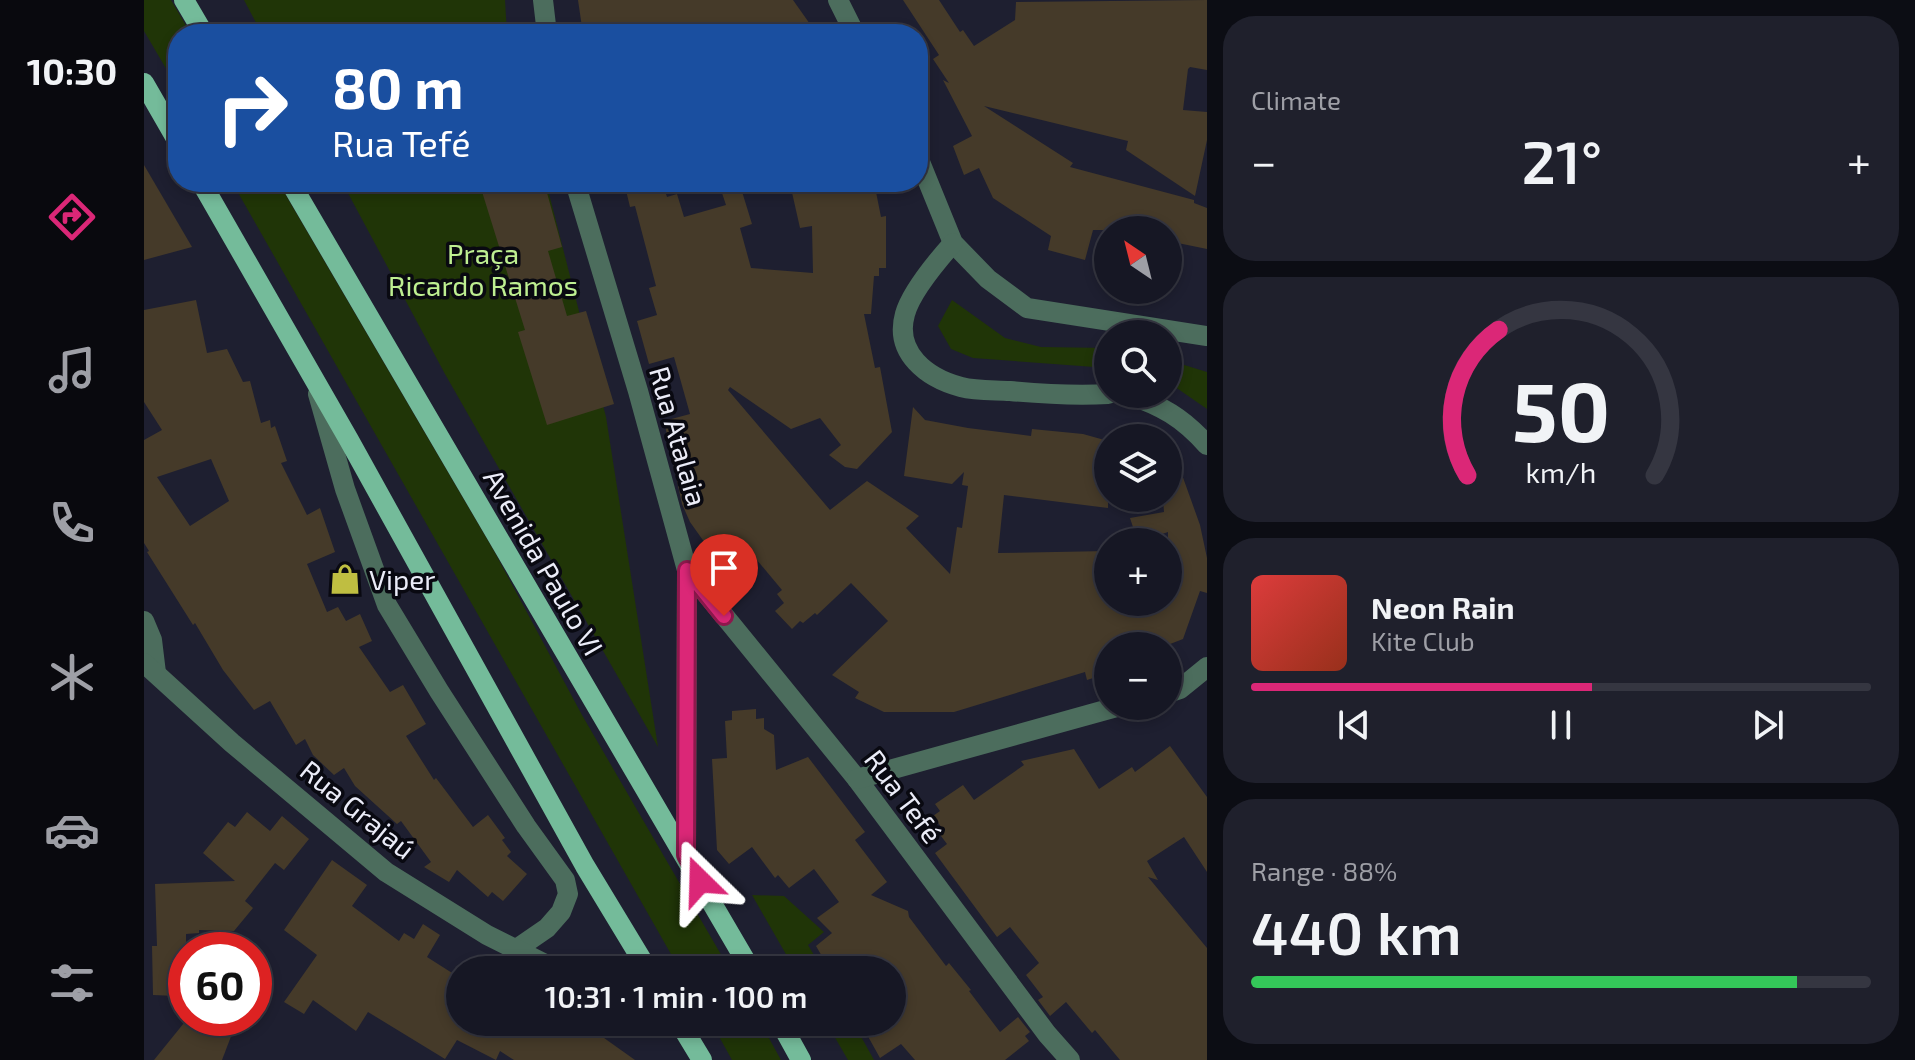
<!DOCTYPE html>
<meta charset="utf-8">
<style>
:root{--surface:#161724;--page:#1f202c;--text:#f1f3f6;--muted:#9e9fa6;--line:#353641;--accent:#db2777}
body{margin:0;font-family:"Exo 2",sans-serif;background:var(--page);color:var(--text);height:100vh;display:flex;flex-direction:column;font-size:30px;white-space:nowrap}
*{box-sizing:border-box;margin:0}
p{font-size:26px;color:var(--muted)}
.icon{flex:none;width:44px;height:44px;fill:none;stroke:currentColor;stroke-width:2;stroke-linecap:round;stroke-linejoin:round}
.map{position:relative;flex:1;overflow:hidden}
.sheet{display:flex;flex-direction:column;gap:16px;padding:16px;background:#0c0d14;width:708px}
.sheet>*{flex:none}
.banner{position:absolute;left:24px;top:24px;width:760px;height:168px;border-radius:32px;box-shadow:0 4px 12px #0003,0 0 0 2px var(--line);background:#1a4fa0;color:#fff;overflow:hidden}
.needle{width:52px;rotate:325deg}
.tools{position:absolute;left:950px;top:216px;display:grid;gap:16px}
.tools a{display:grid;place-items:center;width:88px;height:88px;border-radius:50%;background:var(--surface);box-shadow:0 4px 12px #0003,0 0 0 2px var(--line);font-size:40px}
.speed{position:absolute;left:24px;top:932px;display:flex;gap:16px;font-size:40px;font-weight:700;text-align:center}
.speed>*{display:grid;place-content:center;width:104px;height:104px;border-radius:50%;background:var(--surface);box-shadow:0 4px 12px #0003,0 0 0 2px var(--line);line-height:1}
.speed .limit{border:12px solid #d22;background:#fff;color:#111}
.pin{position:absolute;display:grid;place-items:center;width:68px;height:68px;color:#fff;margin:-82px -34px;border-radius:50% 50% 50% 0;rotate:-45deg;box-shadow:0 0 8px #0007}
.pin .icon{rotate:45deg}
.me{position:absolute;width:88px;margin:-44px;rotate:338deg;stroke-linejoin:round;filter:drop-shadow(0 0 6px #0008)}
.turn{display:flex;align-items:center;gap:28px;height:168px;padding:0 32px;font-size:36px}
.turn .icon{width:104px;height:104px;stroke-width:2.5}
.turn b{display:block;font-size:56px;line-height:68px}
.big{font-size:60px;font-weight:600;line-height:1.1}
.sheet .tile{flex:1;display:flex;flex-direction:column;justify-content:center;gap:12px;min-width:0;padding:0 28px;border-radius:32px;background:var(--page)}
.sheet .dial{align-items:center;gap:0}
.dial svg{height:208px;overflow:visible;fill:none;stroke:var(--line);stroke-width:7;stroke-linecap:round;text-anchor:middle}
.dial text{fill:var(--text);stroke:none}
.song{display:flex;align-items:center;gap:24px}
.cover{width:96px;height:96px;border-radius:12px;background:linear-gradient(135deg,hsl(0 70% 55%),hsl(10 70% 35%))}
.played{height:8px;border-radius:4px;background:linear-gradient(90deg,var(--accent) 55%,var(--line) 55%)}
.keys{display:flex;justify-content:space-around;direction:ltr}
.heat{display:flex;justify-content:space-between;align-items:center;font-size:44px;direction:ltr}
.charge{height:12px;border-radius:6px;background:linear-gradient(90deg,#34c759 88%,var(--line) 0)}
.trip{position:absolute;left:302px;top:956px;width:460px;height:80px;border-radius:40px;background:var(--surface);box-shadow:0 4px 12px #0003,0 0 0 2px var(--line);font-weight:600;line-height:80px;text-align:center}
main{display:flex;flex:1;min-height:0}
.menu{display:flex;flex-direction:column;width:144px;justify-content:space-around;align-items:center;background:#09090e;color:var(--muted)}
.menu .icon{width:56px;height:56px}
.menu .active{color:var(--accent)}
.menu b{font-size:36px;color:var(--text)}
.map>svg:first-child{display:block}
.green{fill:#203507}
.building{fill:#453a29;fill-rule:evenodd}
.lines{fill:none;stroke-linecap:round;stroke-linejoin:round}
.minor{stroke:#4c6d5d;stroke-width:20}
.major{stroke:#74bb9a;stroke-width:20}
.route-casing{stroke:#8e194d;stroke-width:20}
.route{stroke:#db2777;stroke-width:14}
.labels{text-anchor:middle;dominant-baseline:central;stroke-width:7;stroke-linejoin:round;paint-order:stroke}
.park-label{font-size:28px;fill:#beef91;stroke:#090911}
.street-label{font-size:28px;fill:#ebecf8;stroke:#090911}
.poi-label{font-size:28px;fill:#ebecf8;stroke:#090911;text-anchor:start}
</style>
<main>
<nav class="menu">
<b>10:30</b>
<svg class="icon active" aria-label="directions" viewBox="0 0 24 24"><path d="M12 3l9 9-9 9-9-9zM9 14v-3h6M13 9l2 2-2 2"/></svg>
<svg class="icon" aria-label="music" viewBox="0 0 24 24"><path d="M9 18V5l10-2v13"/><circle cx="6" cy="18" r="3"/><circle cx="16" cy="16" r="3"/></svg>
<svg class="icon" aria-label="phone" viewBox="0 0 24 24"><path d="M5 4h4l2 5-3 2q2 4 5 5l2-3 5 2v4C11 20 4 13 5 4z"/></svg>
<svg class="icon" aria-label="climate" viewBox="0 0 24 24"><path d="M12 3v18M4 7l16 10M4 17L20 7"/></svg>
<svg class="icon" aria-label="car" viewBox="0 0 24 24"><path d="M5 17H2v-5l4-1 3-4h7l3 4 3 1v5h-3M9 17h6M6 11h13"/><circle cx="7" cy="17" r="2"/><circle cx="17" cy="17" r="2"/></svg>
<svg class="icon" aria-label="filters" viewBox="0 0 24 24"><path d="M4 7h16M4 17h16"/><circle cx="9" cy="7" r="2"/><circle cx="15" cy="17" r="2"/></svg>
</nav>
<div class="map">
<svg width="1063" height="1060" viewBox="0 0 1063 1060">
<rect width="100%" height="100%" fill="#1e1f30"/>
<g class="green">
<polygon points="0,0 27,0 47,34 34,34 34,89 0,31"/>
<polygon points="100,0 361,0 363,34 118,34"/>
<polygon points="88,182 134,182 350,551 438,715 586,970 536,970"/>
<polygon points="198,182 402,182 462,417 514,747 301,374"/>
<polygon points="808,300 861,338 897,347 964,348 964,368 829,358 807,349 794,326"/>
<polygon points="1024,360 1063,372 1063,409 1024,382"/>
<polygon points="608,895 640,896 680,932 664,945 679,970 651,970"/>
<polygon points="567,1022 616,1022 637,1060 588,1060"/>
<polygon points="682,1022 709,1022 730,1060 704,1060"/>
</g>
<g class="building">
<polygon points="434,0 649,0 673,34 439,34"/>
<polygon points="759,0 795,0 816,32 819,30 830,46 871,20 872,2 1063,0 1063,70 1046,67 1044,69 1039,110 1063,112 1063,140 1051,196 982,150 984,141 840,106 929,163 926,167 1050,200 1050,203 1063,208 1063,249 1024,241 1024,230 949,230 941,260 904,250 907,236 849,198 835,168 820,175 809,146 828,136 799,80 805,83 789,59 795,55"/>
<polygon points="0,165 48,247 0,260"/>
<polygon points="335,182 400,182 418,247 404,251 423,316 442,311 470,404 403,425 374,332 381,330"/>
<polygon points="480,182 518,182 523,197 533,194 540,217 582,205 577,190 596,185 608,224 596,228 607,268 669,273 668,226 656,228 647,188 674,182 730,182 737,217 742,216 742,268 735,268 735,276 730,276 727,314 720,314 731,368 736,367 748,432 713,469 701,467 685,455 697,445 676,418 647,429 586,387 584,390 686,510 723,481 775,516 762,528 806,574 813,527 818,528 824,486 818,485 820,472 808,484 760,476 769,407 781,420 824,428 887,436 888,429 939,434 964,441 964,508 860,495 854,553 964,551 964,602 989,602 992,610 1012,602 1024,602 1024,532 994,542 986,518 1020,512 1019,498 1024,498 1024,445 1027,444 1056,525 1063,558 1063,593 1056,591 1039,639 1021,646 964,646 964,673 943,680 941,672 810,712 740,712 711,698 715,692 688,675 744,621 707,583 673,615 671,613 659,623 656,621 648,629 631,611 640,603 633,594 638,590 602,547 578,567 546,522 538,504 520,421 546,414 530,357 505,364 493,321 513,315 505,288 512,286 491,206 486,207"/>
<path d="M52,300L63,353L83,349L99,382L106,381L117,423L126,420L127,428L131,426L143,461L137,463L163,515L176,508L191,552L163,564L183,612L194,607L202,621L216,614L228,641L215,647L246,692L259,685L282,724L262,736L290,780L292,778L329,827L344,815L361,838L358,840L367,852L363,856L383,874L359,901L348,892L344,897L313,870L305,882L280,867L287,862L257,821L253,824L211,786L200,768L190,775L169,755L161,739L152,745L126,701L110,710L79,670L51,623L49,625L3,552L5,551L0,543V440L18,430L0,402V310ZM67,459L85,501L46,526L13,477Z"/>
<polygon points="612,709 612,719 620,718 620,729 630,735 632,770 664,757 721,832 711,840 743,882 727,895 764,911 765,917 802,966 805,963 827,990 825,991 856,1032 874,1017 886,1032 881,1036 885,1041 861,1060 771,1060 757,1044 736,1058 716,1022 748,1022 748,970 686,970 672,946 688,933 673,918 695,902 670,869 645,888 634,875 631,878 608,847 585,864 573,850 568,759 583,758 581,721 588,720 588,711"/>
<polygon points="1026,746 1063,797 1063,872 1040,837 1003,861 1014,880 1004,877 1063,948 1063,1060 976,1060 951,1030 948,1033 922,1002 906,1016 894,1000 899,997 882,975 895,963 866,927 853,937 791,853 803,844 794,832 798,828 789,816 796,811 791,804 819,785 830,800 880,765 877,761 930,749 955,789 988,767 991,772"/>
<polygon points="103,812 126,831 138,816 165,839 140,870 131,863 101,901 109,908 90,931 55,930 55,933 42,934 42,966 31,978 32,996 9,995 8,946 13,946 11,884 91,881 59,853 84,822 91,827"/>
<polygon points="188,860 223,885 208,906 255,941 260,933 270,939 279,924 296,935 283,957 316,978 316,1022 379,1022 388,1029 392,1022 430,1022 444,1031 446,1028 491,1060 370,1060 356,1051 352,1060 313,1040 301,1059 224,1012 212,1031 169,1000 160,1014 140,1002 173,955 140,930"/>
<polygon points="44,1018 94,1018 78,1060 10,1060"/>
</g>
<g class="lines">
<g class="minor">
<polyline points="399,0 403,34"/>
<polyline points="694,0 711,34"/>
<polyline points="774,157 809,243 844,279 883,308 1063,336"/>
<polyline points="431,182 494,391 543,570 542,855"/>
<path d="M809,243C794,260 767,292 761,314C750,353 783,378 817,387C832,391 850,390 866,391C899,394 930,396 964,394"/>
<polyline points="174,394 201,489 243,605 295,691 382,826 421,880 424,894 417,912 403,928 371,950"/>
<path d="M983,394C1018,406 1038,417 1063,445"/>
<polyline points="543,570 713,779 903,1034 926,1060"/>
<polyline points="0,621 8,640 12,673"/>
<polyline points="0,663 88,743 242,872 343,935 413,970"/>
<polyline points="1024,693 1036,689 1063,667"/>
<polyline points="713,779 976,706"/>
</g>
<g class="major">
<polyline points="40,0 60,34"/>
<polyline points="0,83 34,142"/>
<polyline points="57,182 205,440 441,866 504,970"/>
<polyline points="146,182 607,970"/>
<polyline points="535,1022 558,1060"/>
<polyline points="636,1022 657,1060"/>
</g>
</g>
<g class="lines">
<defs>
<polyline id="route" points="556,881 542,855 543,570 580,616"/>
</defs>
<use href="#route" class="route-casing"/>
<use href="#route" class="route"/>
</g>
<defs>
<symbol id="shop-bare" viewBox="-9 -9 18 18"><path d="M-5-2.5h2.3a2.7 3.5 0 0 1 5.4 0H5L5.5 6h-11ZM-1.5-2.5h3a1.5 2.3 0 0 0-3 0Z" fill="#bfbe41" stroke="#090911" stroke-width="2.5" paint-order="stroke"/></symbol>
</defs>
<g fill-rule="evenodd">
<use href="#shop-bare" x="179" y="557" width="44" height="44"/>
</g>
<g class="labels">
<g class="park-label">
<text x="339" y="253">Praça<tspan x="339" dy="32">Ricardo Ramos</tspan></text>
</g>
<g class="street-label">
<text transform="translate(535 436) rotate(74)">Rua Atalaia</text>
<text transform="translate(400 562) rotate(60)">Avenida Paulo VI</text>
<text transform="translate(760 796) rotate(53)">Rua Tefé</text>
<text transform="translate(214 809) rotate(39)">Rua Grajaú</text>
</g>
<g class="poi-label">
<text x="225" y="579">Viper</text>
</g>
</g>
</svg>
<div class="tools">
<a><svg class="needle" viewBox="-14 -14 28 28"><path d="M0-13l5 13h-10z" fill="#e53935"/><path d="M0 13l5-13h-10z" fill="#9e9fa6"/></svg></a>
<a><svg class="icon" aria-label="search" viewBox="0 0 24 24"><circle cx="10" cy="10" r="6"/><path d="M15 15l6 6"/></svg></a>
<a><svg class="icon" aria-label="layers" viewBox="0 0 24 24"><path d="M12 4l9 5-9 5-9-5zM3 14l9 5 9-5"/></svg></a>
<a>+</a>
<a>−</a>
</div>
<div class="speed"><div class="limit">60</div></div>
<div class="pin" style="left:580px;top:616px;background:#d93025"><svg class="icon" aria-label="arrive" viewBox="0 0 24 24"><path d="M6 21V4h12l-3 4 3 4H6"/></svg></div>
<svg class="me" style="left:556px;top:881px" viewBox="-20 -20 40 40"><path d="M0-17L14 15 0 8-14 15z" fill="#db2777" stroke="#fff" stroke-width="4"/></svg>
<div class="trip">10:31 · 1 min · 100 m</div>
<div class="banner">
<div class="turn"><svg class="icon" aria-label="right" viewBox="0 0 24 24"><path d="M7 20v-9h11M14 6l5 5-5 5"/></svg><div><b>80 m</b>Rua Tefé</div></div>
</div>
</div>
<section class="sheet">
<div class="tile"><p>Climate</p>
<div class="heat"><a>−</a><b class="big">21°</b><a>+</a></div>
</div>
<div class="tile dial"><svg viewBox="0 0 100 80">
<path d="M14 69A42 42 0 1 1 86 69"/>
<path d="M14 69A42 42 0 0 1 26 13" stroke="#db2777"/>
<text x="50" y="56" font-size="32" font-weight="700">50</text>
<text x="50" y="72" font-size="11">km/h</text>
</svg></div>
<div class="tile">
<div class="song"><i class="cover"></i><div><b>Neon Rain</b><p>Kite Club</p></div></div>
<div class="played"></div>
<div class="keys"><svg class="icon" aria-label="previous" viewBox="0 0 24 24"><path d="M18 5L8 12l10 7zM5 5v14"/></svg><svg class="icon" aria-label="pause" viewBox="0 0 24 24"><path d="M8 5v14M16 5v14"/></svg><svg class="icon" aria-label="next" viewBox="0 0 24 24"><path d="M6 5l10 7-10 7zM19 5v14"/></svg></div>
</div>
<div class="tile"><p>Range · 88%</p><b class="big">440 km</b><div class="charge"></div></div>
</section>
</main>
